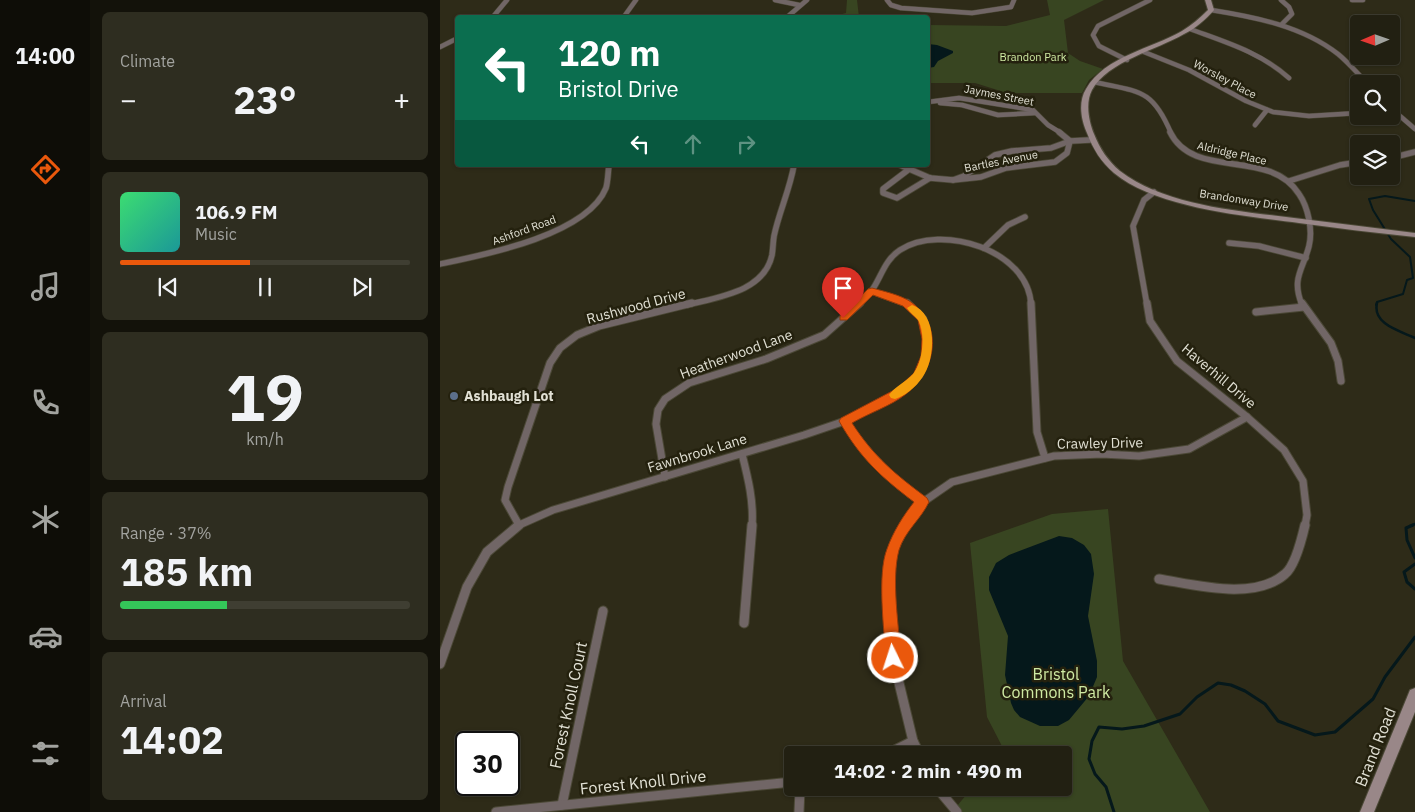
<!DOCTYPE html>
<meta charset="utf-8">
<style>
:root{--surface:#222012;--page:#2e2d20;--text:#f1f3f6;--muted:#a2a39f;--line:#3f3e32;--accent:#ea580c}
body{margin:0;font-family:"IBM Plex Sans",sans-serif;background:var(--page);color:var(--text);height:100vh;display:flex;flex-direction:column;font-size:19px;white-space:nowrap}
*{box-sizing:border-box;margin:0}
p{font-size:16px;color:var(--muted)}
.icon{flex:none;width:28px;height:28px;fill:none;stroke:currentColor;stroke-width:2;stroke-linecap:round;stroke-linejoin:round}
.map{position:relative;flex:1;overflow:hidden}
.sheet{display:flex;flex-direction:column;gap:12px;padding:12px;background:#13120a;width:350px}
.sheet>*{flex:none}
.guide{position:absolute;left:15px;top:15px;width:475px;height:152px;border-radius:5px;box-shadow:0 1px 4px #0004,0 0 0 1px var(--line);background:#0b6e4f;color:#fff;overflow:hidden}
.needle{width:32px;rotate:268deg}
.tools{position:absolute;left:910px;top:15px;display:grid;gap:10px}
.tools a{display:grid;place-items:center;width:50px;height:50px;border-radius:5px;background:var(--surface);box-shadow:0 1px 4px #0004,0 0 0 1px var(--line);font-size:25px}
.speed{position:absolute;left:15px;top:731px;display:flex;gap:10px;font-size:25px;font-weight:700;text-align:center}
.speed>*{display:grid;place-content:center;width:65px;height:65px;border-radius:50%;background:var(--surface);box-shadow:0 1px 4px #0004,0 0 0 1px var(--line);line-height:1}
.speed .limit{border:2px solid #111;border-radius:8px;background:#fff;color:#111}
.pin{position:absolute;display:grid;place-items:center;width:42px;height:42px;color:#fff;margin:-51px -21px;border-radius:50% 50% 50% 0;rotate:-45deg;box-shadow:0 0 5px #0007}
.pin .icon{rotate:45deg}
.me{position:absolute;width:55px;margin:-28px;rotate:356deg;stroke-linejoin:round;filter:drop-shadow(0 0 4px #0008)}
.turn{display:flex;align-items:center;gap:18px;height:105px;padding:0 20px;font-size:22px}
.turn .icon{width:65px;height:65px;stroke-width:2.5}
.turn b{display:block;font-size:35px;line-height:42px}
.lanes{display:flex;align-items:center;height:48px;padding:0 20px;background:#0003;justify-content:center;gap:25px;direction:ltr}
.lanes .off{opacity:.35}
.big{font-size:38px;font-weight:800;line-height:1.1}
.sheet .tile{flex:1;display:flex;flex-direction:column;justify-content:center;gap:8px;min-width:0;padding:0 18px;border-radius:8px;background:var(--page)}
.sheet .dial{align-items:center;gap:0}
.dial b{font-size:65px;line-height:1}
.song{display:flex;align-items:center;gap:15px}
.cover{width:60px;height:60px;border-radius:8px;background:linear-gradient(135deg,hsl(140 70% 55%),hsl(180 70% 35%))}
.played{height:5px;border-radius:2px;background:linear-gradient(90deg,var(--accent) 45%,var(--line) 45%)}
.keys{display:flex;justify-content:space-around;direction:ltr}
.heat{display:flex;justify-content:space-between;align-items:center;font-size:28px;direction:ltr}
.charge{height:8px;border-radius:4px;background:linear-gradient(90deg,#34c759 37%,var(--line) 0)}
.trip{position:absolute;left:344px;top:746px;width:288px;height:50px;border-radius:5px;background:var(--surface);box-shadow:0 1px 4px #0004,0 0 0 1px var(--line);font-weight:800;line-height:50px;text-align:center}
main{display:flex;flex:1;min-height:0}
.dock{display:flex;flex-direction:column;width:90px;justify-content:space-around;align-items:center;background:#0e0d07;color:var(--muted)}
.dock .icon{width:35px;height:35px}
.dock .selected{color:var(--accent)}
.dock b{font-size:22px;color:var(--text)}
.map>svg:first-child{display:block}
.green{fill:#384521}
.water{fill:#05181b}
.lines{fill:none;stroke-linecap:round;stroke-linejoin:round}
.stream-far2{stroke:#05181b;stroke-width:2}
.stream-far1{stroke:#05181b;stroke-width:2.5}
.stream{stroke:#05181b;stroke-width:3}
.street-far3-casing{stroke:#4b4836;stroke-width:5.5}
.street-far2-casing{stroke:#4b4836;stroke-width:7}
.street-far1-casing{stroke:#4b4836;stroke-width:9}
.street-casing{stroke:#4b4836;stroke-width:11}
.secondary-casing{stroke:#4b4836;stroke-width:2}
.street-far3{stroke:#716666;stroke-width:4.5}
.street-far2{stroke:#716666;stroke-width:5.5}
.street-far1{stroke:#716666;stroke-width:7}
.street{stroke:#716666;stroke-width:9}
.secondary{fill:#998788;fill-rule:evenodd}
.route{fill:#ea580c;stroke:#983908}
.slow{fill:#f59e0b}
.service-dot{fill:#5c6f8a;stroke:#24210e;stroke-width:2}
.labels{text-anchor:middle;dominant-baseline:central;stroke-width:5;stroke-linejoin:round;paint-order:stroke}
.far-park-label{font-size:11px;fill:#cfeaa3;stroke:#24210e}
.far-street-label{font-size:11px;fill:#e1e0d4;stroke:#24210e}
.street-label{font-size:14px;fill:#e1e0d4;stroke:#24210e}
.poi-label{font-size:14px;font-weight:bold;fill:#e1e0d4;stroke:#24210e;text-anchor:start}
.near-park-label{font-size:16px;fill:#cfeaa3;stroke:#24210e}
.near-street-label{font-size:16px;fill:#e1e0d4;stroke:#24210e}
</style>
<main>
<nav class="dock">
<b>14:00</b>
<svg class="icon selected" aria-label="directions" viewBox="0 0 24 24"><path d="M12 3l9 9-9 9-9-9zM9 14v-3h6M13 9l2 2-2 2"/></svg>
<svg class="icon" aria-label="music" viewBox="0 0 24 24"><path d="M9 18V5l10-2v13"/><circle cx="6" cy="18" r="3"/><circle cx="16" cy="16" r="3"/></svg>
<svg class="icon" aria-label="phone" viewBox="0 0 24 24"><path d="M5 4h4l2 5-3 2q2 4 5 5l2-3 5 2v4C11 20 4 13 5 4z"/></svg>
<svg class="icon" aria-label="climate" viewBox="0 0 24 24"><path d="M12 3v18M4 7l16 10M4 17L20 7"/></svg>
<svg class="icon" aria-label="car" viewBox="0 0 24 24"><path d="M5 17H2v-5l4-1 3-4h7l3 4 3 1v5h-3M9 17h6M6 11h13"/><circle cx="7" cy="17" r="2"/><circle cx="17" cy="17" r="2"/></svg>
<svg class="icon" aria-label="filters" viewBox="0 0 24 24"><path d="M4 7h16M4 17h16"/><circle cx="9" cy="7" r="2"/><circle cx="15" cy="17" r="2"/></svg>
</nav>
<section class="sheet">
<div class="tile"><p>Climate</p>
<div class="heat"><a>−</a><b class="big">23°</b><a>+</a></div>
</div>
<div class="tile">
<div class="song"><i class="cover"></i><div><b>106.9 FM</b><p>Music</p></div></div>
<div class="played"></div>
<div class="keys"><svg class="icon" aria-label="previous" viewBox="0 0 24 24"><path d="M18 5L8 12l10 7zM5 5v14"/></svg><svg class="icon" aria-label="pause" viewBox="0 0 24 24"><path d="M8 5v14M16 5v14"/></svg><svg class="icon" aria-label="next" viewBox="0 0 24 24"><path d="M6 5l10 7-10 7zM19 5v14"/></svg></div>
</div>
<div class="tile dial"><b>19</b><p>km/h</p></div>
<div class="tile"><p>Range · 37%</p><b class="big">185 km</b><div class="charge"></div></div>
<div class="tile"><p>Arrival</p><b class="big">14:02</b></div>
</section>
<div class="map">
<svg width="975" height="812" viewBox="0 0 975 812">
<rect width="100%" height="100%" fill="#2e2b18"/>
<g class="green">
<polygon points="407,0 417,0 419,17 391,17 406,13"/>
<polygon points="607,0 664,0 624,20 628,53 640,61 663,69 649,80 642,93 567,93 535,83 488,83 488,25 566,26 610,15"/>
<polygon points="668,509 683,661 770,812 512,812 532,788 622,788 622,755 559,755 564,750 547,717 530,543 612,514"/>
</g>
<g class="water">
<polygon points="488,44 497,45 513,51 513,53 498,61 494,67 488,68"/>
<polygon points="619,536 632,538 644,545 651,554 654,574 648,616 657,661 657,677 649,696 629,720 618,726 600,726 580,717 574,710 571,703 565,675 568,636 549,590 549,577 556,563 569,555"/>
</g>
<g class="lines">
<polyline class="stream-far2" points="936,305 937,302 963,294 967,280 973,278 970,257 951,239 933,210 929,199 945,196 975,201"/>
<g class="stream-far1">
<path d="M937,303C932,324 960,331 975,338"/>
<polyline points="970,526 975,524"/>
</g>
<g class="stream">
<polyline points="973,525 966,528 967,540 975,558"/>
<polyline points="975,564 964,572 967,582 975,589"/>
<polyline points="674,812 666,787 655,774 649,759 652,741 659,727 682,729 704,726 740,714 757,697 778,683 791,685 805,691 825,704 838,721 875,735 895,732 933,699 945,677 975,637"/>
</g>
<defs>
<g id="street-far3">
<polyline points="335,0 359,5"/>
<polyline points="447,0 451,5 461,8 532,13 571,7 574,0"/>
<polyline points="841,0 849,7 852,14 842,24"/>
<polyline points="912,0 923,0"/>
<path d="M771,10C815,17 862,26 898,54C909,63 918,74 928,84"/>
<polyline points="52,18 67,0"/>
<polyline points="183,18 196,0"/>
<polyline points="346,18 367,0"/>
<path d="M750,29C785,42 820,52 849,78"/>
<polyline points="0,47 18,38"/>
<polyline points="704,52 749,70 806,101 833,112 869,116 919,113"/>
<polyline points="687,60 659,46 653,35 658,26 710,0"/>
<path d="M654,82C699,92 712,88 731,133"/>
<polyline points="488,102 519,98 593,110 608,125 621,133"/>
<polyline points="500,103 522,105 558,115 595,113"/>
<polyline points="951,112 960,116 975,129"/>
<polyline points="815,125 827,110"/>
</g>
<g id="street-far2">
<path d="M730,132C754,181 829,147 859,194C868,207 873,230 869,246C863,270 851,278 862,305"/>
<polyline points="951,158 975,152"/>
<polyline points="460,165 490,178 513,180 524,176 555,155 572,151 611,148 630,141 650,140"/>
<polyline points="468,170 443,189 443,193 457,198 490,178"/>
<polyline points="513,180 541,177 566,168 615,162 627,153 630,141 619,132"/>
<polyline points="849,181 900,165 919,162"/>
<polyline points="789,243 819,246 866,258"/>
<polyline points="544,248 568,225 585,217"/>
<path d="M0,264C44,255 147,235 166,188C168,181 168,172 169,165"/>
<polyline points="431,291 469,305"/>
<path d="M247,305C278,297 324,292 332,255C333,249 333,242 334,236C339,212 350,189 354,165"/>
<path d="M419,305C424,299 430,294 434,287C442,274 446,259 460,250C501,223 589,250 591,305"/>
<polyline points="707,305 693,226 704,200 714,192"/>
</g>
<g id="street-far1">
<polyline points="591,303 597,432 605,458"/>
<polyline points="707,303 710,321 737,361 807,417 844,450 863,481 867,515 865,526"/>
<polyline points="862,303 891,343 898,361 901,381"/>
<polyline points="816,312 864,307"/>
<path d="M405,421C426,454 452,478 483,502"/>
<path d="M302,454C308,478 314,502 312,526"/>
<polyline points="225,477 216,424 218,410 225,399 249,383 326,359 384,335 420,303"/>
<polyline points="79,525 65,500 68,487 110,363 120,348 137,335 159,326 252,303"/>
<polyline points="77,526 113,510 364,435 405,421 462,391 479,375 486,356 488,339 483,319 467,303"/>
<polyline points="464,526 483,502 512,482 614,456 662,454 699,456 749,449 807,417"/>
</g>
<g id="street">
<polyline points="465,525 452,551 449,586 453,658 473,741 480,755"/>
<path d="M719,579C756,585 814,601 845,574C855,566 862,538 865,525"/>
<polyline points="304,623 312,525"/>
<polyline points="0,664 27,587 47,552 79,525"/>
<polyline points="445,755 473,741"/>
<polyline points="497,788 517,812"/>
<polyline points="122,805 163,611"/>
<polyline points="56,812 352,782"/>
<polyline points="359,812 360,788"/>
</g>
<g id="secondary">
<path d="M765,0H771L774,10C765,20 756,28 744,34C717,50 668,61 652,90C645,103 649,122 654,134C660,149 668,161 680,171C726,206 799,211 854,218C895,223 935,228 975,233V237C936,233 897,228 859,223C806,216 716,208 674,173C661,162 653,149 647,133C641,120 638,102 646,89C665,56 711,49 742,31C752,25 760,18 768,10Z"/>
<polygon points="975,688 975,712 934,812 920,812 970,690"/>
</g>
</defs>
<use href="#street-far3" class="street-far3-casing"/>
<use href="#street-far2" class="street-far2-casing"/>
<use href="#street-far1" class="street-far1-casing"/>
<use href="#street" class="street-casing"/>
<use href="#secondary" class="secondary-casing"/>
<use href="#street-far3" class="street-far3"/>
<use href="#street-far2" class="street-far2"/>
<use href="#street-far1" class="street-far1"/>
<use href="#street" class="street"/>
<use href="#secondary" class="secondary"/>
</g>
<path class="route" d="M432,288C443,291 461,295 471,302C504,326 496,370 466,394C451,406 429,413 412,423C434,457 455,474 487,498L489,502C481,519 465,531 459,550C451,579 459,627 461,658L459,663L453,665L448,663L446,658C444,630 437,574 447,549C453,532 463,516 474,502C441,477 420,458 399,421L401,418L458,388L474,373L481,356L482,339L478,320L463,306L433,295L407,320H400V316L428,289Z"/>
<path class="slow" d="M472,305C498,313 496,360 482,378C476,387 465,396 455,399L451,398L449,395C454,387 466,382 473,374C483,362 486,334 478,320C475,316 470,313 467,308Z"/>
<circle class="service-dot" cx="14" cy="396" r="5"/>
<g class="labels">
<g class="far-park-label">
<text x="593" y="57">Brandon Park</text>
</g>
<g class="far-street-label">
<text transform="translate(785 79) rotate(28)">Worsley Place</text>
<text transform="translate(559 95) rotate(11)">Jaymes Street</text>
<text transform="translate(792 153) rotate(13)">Aldridge Place</text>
<text transform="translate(561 161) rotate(-11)">Bartles Avenue</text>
<text transform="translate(804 200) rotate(9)">Brandonway Drive</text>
<text transform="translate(84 230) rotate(-20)">Ashford Road</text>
</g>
<g class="street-label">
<text transform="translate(196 306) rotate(-15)">Rushwood Drive</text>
<text transform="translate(296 354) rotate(-20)">Heatherwood Lane</text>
<text transform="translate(779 376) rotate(40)">Haverhill Drive</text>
<text transform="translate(660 443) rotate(-1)">Crawley Drive</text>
<text transform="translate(257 453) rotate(-17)">Fawnbrook Lane</text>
</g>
<g class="poi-label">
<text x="24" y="396">Ashbaugh Lot</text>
</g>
<g class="near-park-label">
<text x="616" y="674">Bristol<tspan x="616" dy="18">Commons Park</tspan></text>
</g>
<g class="near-street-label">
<text transform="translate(128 705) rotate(-78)">Forest Knoll Court</text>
<text transform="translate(935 747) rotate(-68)">Brand Road</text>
<text transform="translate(203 782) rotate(-6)">Forest Knoll Drive</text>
</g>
</g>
</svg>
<div class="tools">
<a><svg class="needle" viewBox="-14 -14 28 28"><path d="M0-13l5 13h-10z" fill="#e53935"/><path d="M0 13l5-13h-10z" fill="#a2a39f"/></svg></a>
<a><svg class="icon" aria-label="search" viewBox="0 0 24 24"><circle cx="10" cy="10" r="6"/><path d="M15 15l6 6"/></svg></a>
<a><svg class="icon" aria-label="layers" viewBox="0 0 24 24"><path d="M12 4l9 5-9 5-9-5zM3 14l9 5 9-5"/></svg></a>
</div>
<div class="speed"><div class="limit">30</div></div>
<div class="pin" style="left:403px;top:318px;background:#d93025"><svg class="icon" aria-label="arrive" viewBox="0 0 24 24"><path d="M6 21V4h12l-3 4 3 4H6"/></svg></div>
<svg class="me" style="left:453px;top:658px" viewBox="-20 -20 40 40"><circle r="17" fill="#ea580c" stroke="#fff" stroke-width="3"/><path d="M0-11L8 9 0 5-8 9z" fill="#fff"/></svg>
<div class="trip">14:02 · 2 min · 490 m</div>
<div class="guide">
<div class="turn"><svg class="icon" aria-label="left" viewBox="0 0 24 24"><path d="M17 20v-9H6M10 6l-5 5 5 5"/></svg><div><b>120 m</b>Bristol Drive</div></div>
<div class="lanes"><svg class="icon" aria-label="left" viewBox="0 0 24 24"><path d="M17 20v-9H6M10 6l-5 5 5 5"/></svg><svg class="icon off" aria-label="ahead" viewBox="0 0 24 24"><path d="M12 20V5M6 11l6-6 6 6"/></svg><svg class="icon off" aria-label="right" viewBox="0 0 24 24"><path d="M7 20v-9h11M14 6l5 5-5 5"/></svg></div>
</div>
</div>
</main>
